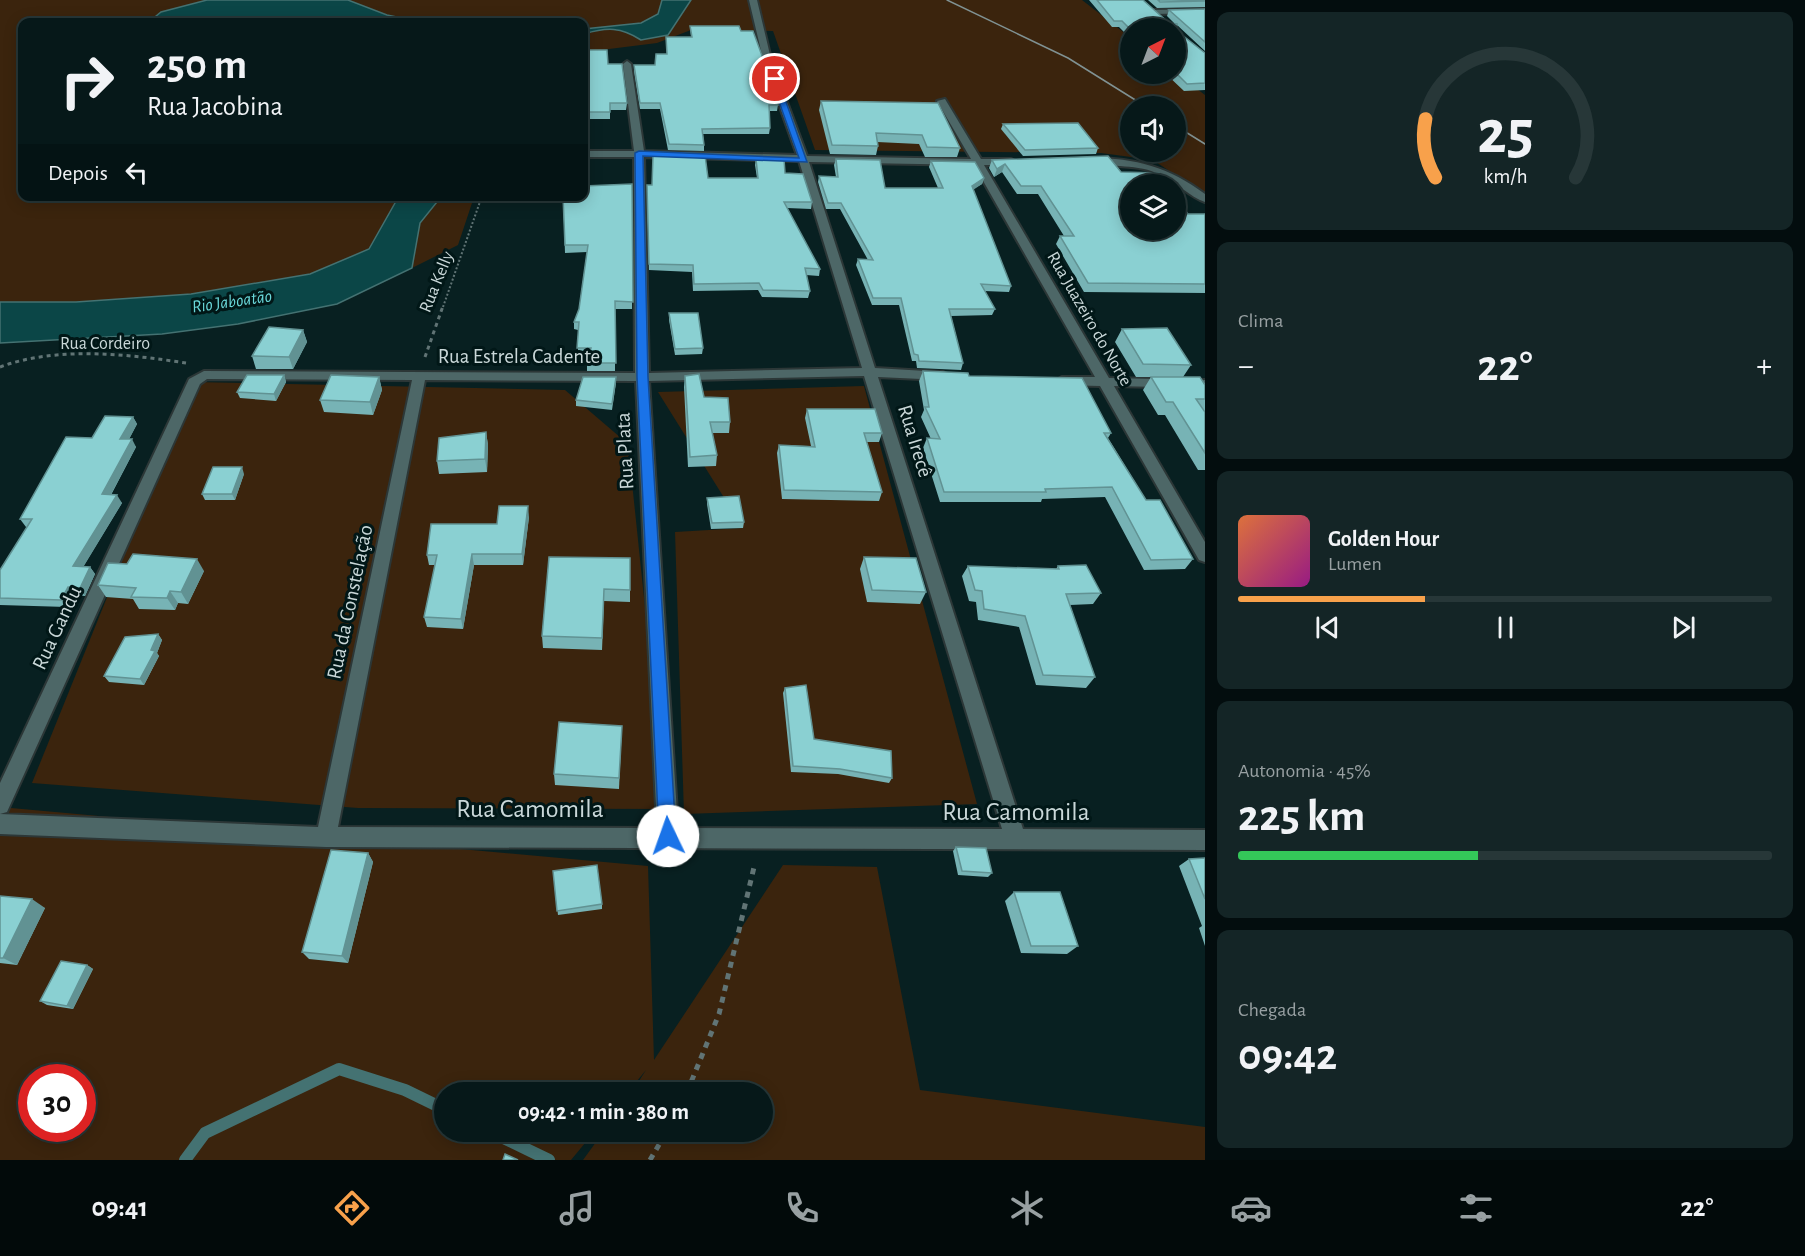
<!DOCTYPE html>
<html lang="pt">
<meta charset="utf-8">
<style>
:root{--surface:#061819;--page:#142526;--text:#f1f3f6;--muted:#98a0a2;--line:#273738;--accent:#f8a14b}
body{margin:0;font-family:"Alegreya Sans",sans-serif;background:var(--page);color:var(--text);height:100vh;display:flex;flex-direction:column;font-size:22px;white-space:nowrap}
*{box-sizing:border-box;margin:0}
p{font-size:20px;color:var(--muted)}
.icon{flex:none;width:33px;height:33px;fill:none;stroke:currentColor;stroke-width:2;stroke-linecap:round;stroke-linejoin:round}
.map{position:relative;flex:1;overflow:hidden}
.panel{display:flex;flex-direction:column;gap:12px;padding:12px;background:#030d0e;width:600px}
.panel>*{flex:none}
.top-card{position:absolute;left:18px;top:18px;width:570px;height:183px;border-radius:12px;box-shadow:0 3px 15px #0003,0 0 0 2px var(--line);background:#061819;color:var(--text);overflow:hidden}
.needle{width:39px;rotate:42deg}
.buttons{position:absolute;left:1120px;top:18px;display:grid;gap:12px}
.buttons a{display:grid;place-items:center;width:66px;height:66px;border-radius:50%;background:var(--surface);box-shadow:0 3px 15px #0003,0 0 0 2px var(--line);font-size:30px}
.speed{position:absolute;left:18px;top:1064px;display:flex;gap:12px;font-size:30px;font-weight:700;text-align:center}
.speed>*{display:grid;place-content:center;width:78px;height:78px;border-radius:50%;background:var(--surface);box-shadow:0 3px 15px #0003,0 0 0 2px var(--line);line-height:1}
.speed .limit{border:9px solid #d22;background:#fff;color:#111}
.pin{position:absolute;display:grid;place-items:center;width:51px;height:51px;color:#fff;margin:-26px;border:3px solid #fff;border-radius:50%;box-shadow:0 2px 6px #0007}
.me{position:absolute;width:66px;margin:-33px;rotate:357deg;stroke-linejoin:round;filter:drop-shadow(0 0 4px #0008)}
.turn{display:flex;align-items:center;gap:21px;height:126px;padding:0 30px;font-size:27px}
.turn .icon{width:78px;height:78px;stroke-width:2.5}
.turn b{display:block;font-size:42px;line-height:51px}
.then{display:flex;align-items:center;height:57px;padding:0 30px;background:#0003;gap:12px;font-size:22px}
.big{font-size:45px;font-weight:700;line-height:1.1}
.panel .tile{flex:1;display:flex;flex-direction:column;justify-content:center;gap:9px;min-width:0;padding:0 21px;border-radius:12px;background:var(--page)}
.panel .dial{align-items:center;gap:0}
.dial svg{height:156px;overflow:visible;fill:none;stroke:var(--line);stroke-width:7;stroke-linecap:round;text-anchor:middle}
.dial text{fill:var(--text);stroke:none}
.song{display:flex;align-items:center;gap:18px}
.cover{width:72px;height:72px;border-radius:9px;background:linear-gradient(135deg,hsl(20 70% 55%),hsl(310 70% 35%))}
.played{height:6px;border-radius:3px;background:linear-gradient(90deg,var(--accent) 35%,var(--line) 35%)}
.keys{display:flex;justify-content:space-around;direction:ltr}
.heat{display:flex;justify-content:space-between;align-items:center;font-size:33px;direction:ltr}
.charge{height:9px;border-radius:4px;background:linear-gradient(90deg,#34c759 45%,var(--line) 0)}
.trip{position:absolute;left:434px;top:1082px;width:339px;height:60px;border-radius:30px;background:var(--surface);box-shadow:0 3px 15px #0003,0 0 0 2px var(--line);font-weight:700;line-height:60px;text-align:center}
.menu{display:flex;height:96px;justify-content:space-around;align-items:center;background:#020a0a;color:var(--muted)}
.menu .icon{width:42px;height:42px}
.menu .current{color:var(--accent)}
.menu b{font-size:27px;color:var(--text)}
main{display:flex;flex:1;min-height:0}
.map>svg:first-child{display:block}
.green{fill:#3b240d;fill-rule:evenodd}
.water{fill:#0b4647;stroke:#447272;stroke-width:1.5}
.lines{fill:none;stroke-linecap:round;stroke-linejoin:round}
.stream{stroke:#447272;stroke-width:12}
.minor-casing{stroke:#2c3737;stroke-width:4}
.path-far2{stroke:#617475;stroke-width:2;stroke-dasharray:2 2;stroke-linecap:butt}
.path-far1{stroke:#617475;stroke-width:3;stroke-dasharray:4 4;stroke-linecap:butt}
.path{stroke:#617475;stroke-width:5;stroke-dasharray:6 6;stroke-linecap:butt}
.minor{fill:#4d6767;fill-rule:evenodd}
.tram{stroke:#809293;stroke-width:1.5}
.wall{fill:#77b3b5}
.shaded-wall{fill:#619293}
.building{fill:#8ad0d2;stroke:#619293;stroke-width:1.5}
.route{fill:#1a73e8;stroke:#114b97;stroke-width:1.5}
.labels{text-anchor:middle;dominant-baseline:central;stroke-width:6;stroke-linejoin:round;paint-order:stroke}
.far-street-label{font-size:18px;fill:#c9d7d8;stroke:#011717}
.far-water-label{font-size:18px;font-style:italic;fill:#6ad8da;stroke:#011717}
.street-label{font-size:21px;fill:#c9d7d8;stroke:#011717}
.near-street-label{font-size:26px;fill:#c9d7d8;stroke:#011717}
</style>
<main>
<div class="map">
<svg width="1205" height="1160" viewBox="0 0 1205 1160">
<rect width="100%" height="100%" fill="#082021"/>
<g class="green">
<polygon points="0,0 207,0 161,12 149,22 22,22 22,196 399,197 369,249 310,274 191,294 76,302 0,302"/>
<path d="M348,0H1082L1131,38V74L1176,73L1205,95V195L1153,160L1101,153L815,150L773,31L691,30L657,43L601,50L584,57V34C607,27 621,27 641,40L668,35L661,5L658,14L641,23L584,29V22H421L387,15ZM1131,106H1176V152H1131Z"/>
<polygon points="438,197 474,197 458,245 412,268 420,223 437,202"/>
<polygon points="194,382 565,390 628,444 666,809 358,808 32,783"/>
<polygon points="864,386 977,804 684,814 675,532 743,528 658,392"/>
<path d="M0,807L648,866L654,1060L783,865L877,867L920,1090L1205,1127V1160H583L604,1131H762V1092H632L646,1070L628,1092H444V1131H595L571,1160H0ZM32,1077H82V1128H32Z"/>
</g>
<g class="water">
<polygon points="207,0 348,0 387,15 421,22 333,22 308,17 248,22 149,22 161,12"/>
<path d="M662,0H691L668,35L641,40C621,27 607,27 584,34V29L641,23L658,14Z"/>
<polygon points="399,196 438,197 437,202 420,223 412,268 337,304 238,324 162,334 0,343 0,302 76,302 191,294 310,274 369,249"/>
</g>
<g class="lines">
<g class="stream">
<polyline points="489,1131 549,1160"/>
<polyline points="185,1160 205,1133 339,1069 405,1090 444,1109"/>
</g>
<defs>
<g id="minor">
<path d="M749,0H757L771,59L807,156L971,159L937,101L945,99L981,159H1011L1016,162L1011,165H984L1109,378L1205,380V388L1114,386L1205,542V562L1199,560L1100,386L1062,385L1055,381L1062,377H1095L974,165L809,162L875,368L943,372L950,376L943,380L878,377L1023,829L1205,830V850L326,847L0,834V783L189,379L204,371L635,373L634,157H584V151H634L623,64L627,61L631,64L644,151L797,155L763,59ZM644,157L799,161L862,368L649,373ZM864,376L1002,829L678,828L649,381ZM207,379L412,380L318,827L0,814L7,812L200,384ZM425,380L636,381L657,828L338,827Z"/>
<polygon points="1205,9 1205,13 1153,14 1149,12 1153,10"/>
<path d="M1091,158C1136,158 1169,167 1205,194V202C1190,197 1176,182 1161,175C1137,163 1113,168 1087,163L1086,161Z"/>
</g>
</defs>
<use href="#minor" class="minor-casing"/>
<polyline class="path-far2" points="443,307 482,196"/>
<g class="path-far1">
<polyline points="425,357 443,306"/>
<path d="M0,367C57,346 127,354 186,363"/>
</g>
<g class="path">
<polyline points="687,1092 719,1014 755,863"/>
<polyline points="650,1160 667,1131"/>
</g>
<use href="#minor" class="minor"/>
<g class="tram">
<polyline points="947,0 1068,58 1145,106"/>
<polyline points="1176,126 1205,144"/>
</g>
</g>
<g class="wall">
<polygon points="1089,0 1143,0 1169,23 1175,24 1167,16 1169,10 1205,9 1205,51 1177,25 1177,31 1205,53 1205,90 1184,91 1166,74 1176,74 1131,28 1131,39 1119,27 1112,27"/>
<polygon points="1148,0 1205,0 1205,7 1157,8"/>
<polygon points="690,26 741,31 778,105 777,111 769,111 770,128 769,134 703,134 704,145 704,151 668,150 660,109 640,109 634,71 634,65 655,65 667,54 666,37 691,37"/>
<polygon points="584,50 608,64 627,103 626,110 610,110 610,119 584,119"/>
<polygon points="821,101 938,103 960,148 957,157 925,157 919,144 877,142 878,146 876,155 830,154 819,110"/>
<polygon points="1003,124 1098,148 1096,154 1023,156 1001,129"/>
<polygon points="756,159 785,173 812,202 811,209 787,208 820,269 819,276 806,275 810,291 808,298 762,297 758,290 693,291 692,272 649,270 647,191 708,178 757,178 755,165"/>
<polygon points="836,159 885,188 938,188 929,167 931,161 984,178 982,184 973,189 1011,286 1009,292 984,291 995,309 992,315 951,316 963,363 961,370 917,368 916,361 912,361 899,305 872,305 856,265 858,259 868,260 840,209 826,209 818,182 819,176 836,177 834,165"/>
<polygon points="992,160 1121,172 1188,214 1205,214 1205,293 1084,292 1056,244 1060,236 1064,236 1038,194 1017,194 1002,172 994,177 989,168"/>
<polygon points="632,184 632,309 615,309 615,371 587,371 587,363 589,356 578,356 578,330 574,329 574,322 579,309 587,252 565,253 563,196"/>
<polygon points="669,313 703,348 702,354 675,355 669,320"/>
<polygon points="1122,329 1191,365 1183,377 1205,385 1205,470 1198,470 1165,415 1158,415 1143,390 1151,377 1136,377 1115,342"/>
<polygon points="303,330 307,342 293,369 256,369 252,356"/>
<polygon points="923,371 969,376 1111,433 1108,438 1146,500 1193,559 1185,569 1144,570 1105,497 1042,499 1041,502 940,502 923,448 927,438 931,439 921,417 924,410 919,381"/>
<polygon points="284,375 286,382 276,401 240,398 237,392"/>
<polygon points="685,376 704,397 730,422 729,433 712,433 717,455 716,466 688,467 684,387"/>
<polygon points="379,377 382,390 373,415 324,412 320,400"/>
<polygon points="616,383 612,410 576,406 576,400"/>
<polygon points="807,409 882,433 879,442 866,442 882,492 879,501 782,499 777,453 779,445 811,446 805,418"/>
<polygon points="133,417 137,424 129,439 136,447 111,495 122,503 83,567 90,567 95,574 85,596 74,595 67,607 0,605 0,570 27,527 26,527 20,519 92,438"/>
<polygon points="486,432 488,445 487,472 439,474 437,461"/>
<polygon points="244,474 235,500 205,500 202,494"/>
<polygon points="707,498 744,522 743,528 711,529 707,504"/>
<polygon points="529,517 523,565 474,565 463,629 427,627 424,617 435,565 429,565 427,555 497,524"/>
<polygon points="549,557 630,590 630,602 604,601 602,650 543,648 542,636"/>
<polygon points="864,557 926,592 920,604 867,602 860,569"/>
<polygon points="968,566 1056,569 1058,566 1101,593 1093,604 1070,605 1095,677 1086,688 1036,685 1019,627 978,620 976,602 969,601 962,576"/>
<polygon points="204,571 188,604 178,603 175,610 139,609 133,599 106,597 98,585"/>
<polygon points="158,634 162,640 157,653 159,656 144,685 109,682 104,676"/>
<polygon points="785,688 814,739 892,778 889,783 838,774 791,772 783,693"/>
<polygon points="622,726 619,789 555,785 554,774"/>
<polygon points="956,847 992,873 988,877 958,875 953,851"/>
<polygon points="368,853 373,862 348,963 309,959 302,952"/>
<polygon points="1205,858 1205,946 1199,928 1202,926 1179,866 1189,859"/>
<polygon points="553,871 602,904 602,909 558,915"/>
<polygon points="1014,892 1078,946 1067,954 1021,953 1005,901"/>
<polygon points="0,896 45,908 17,965 0,963"/>
<polygon points="87,965 93,969 73,1009 47,1005 40,1001"/>
</g>
<g class="shaded-wall">
<polygon points="1005,164 1002,172 994,177 997,169"/>
<polygon points="984,178 982,184 970,192 972,186"/>
<polygon points="303,330 307,342 293,369 289,357"/>
<polygon points="284,375 286,382 276,401 274,394"/>
<polygon points="379,377 382,390 373,415 370,402"/>
<polygon points="133,417 137,424 125,447 120,439"/>
<polygon points="486,432 488,445 487,472 485,459"/>
<polygon points="132,439 136,447 107,502 102,494"/>
<polygon points="242,467 244,474 235,500 232,494"/>
<polygon points="117,495 122,503 79,574 73,566"/>
<polygon points="528,506 529,517 523,565 522,554"/>
<polygon points="472,554 474,565 463,629 461,619"/>
<polygon points="197,559 204,571 188,604 181,592"/>
<polygon points="90,567 95,574 85,596 80,588"/>
<polygon points="68,587 74,595 67,607 61,600"/>
<polygon points="170,591 178,603 175,610 167,598"/>
<polygon points="158,634 162,640 157,653 159,656 144,685 140,679"/>
<polygon points="368,853 373,862 348,963 342,956"/>
<polygon points="32,899 45,908 17,965 3,958"/>
<polygon points="87,965 93,969 73,1009 67,1006"/>
</g>
<g class="building">
<polygon points="1097,0 1143,0 1169,23 1177,24 1177,31 1205,53 1205,83 1187,84 1176,73 1176,28 1131,28 1131,30 1122,21 1114,21"/>
<polygon points="1158,0 1205,0 1205,1 1160,2"/>
<polygon points="1205,9 1205,42 1169,10"/>
<polygon points="690,26 739,26 741,31 753,31 777,97 778,105 769,105 770,128 702,129 704,145 669,144 660,103 640,103 634,65 655,65 656,54 667,54 666,37 692,37"/>
<polygon points="584,50 607,50 608,64 622,64 627,103 610,103 610,112 584,112"/>
<polygon points="821,101 938,103 960,148 927,147 922,135 876,133 878,146 832,145"/>
<polygon points="1078,123 1098,148 1025,150 1003,124"/>
<polygon points="705,155 708,178 758,178 756,159 784,159 785,173 803,174 812,202 784,202 820,269 805,268 810,291 763,290 759,283 694,284 693,265 649,264 647,185 652,185 653,156"/>
<polygon points="1108,156 1121,172 1159,173 1167,184 1131,184 1131,230 1176,230 1176,198 1188,214 1205,214 1205,284 1088,283 1060,236 1074,236 1041,186 1021,186 1005,164 997,169 992,160"/>
<polygon points="836,159 880,160 885,188 943,188 931,161 975,162 984,178 972,186 1011,286 981,284 995,309 949,309 963,363 919,361 918,355 914,354 901,298 873,298 858,259 873,260 841,203 828,203 819,176 838,177"/>
<polygon points="632,184 633,302 615,301 616,363 587,363 591,348 577,348 579,322 574,322 579,309 588,245 565,245 563,196 584,196 584,186"/>
<polygon points="669,313 698,313 703,348 675,349"/>
<polygon points="269,327 303,330 289,357 252,356"/>
<polygon points="1167,328 1191,365 1143,364 1122,329"/>
<polygon points="923,371 968,373 969,376 1082,378 1111,433 1104,433 1146,500 1160,500 1193,559 1151,560 1112,487 1045,489 1046,492 944,492 927,438 940,439 925,407 929,407"/>
<polygon points="699,374 704,397 728,398 730,422 710,422 717,455 690,457 685,376"/>
<polygon points="247,375 284,375 274,394 237,392"/>
<polygon points="331,375 379,377 370,402 320,400"/>
<polygon points="583,377 616,377 612,404 576,400"/>
<polygon points="1151,377 1200,377 1205,385 1205,399 1196,399 1205,412 1205,453 1173,402 1166,402"/>
<polygon points="807,409 875,409 882,433 864,433 882,492 784,490 779,445 815,447"/>
<polygon points="105,416 133,417 120,439 132,439 102,494 117,495 73,566 90,567 80,588 68,587 61,600 0,598 0,570 32,519 20,519 66,437 92,438"/>
<polygon points="486,432 485,459 437,461 439,438"/>
<polygon points="213,467 242,467 232,494 202,494"/>
<polygon points="739,496 744,522 712,523 707,498"/>
<polygon points="499,506 528,506 522,554 472,554 461,619 424,617 437,555 427,555 431,524 497,524"/>
<polygon points="133,554 197,559 181,592 170,591 167,598 131,597 136,588 98,585 108,563 127,564"/>
<polygon points="549,557 630,558 630,590 604,589 602,638 542,636"/>
<polygon points="864,557 916,558 926,592 872,590"/>
<polygon points="1086,565 1101,593 1066,594 1095,677 1043,675 1025,616 984,609 982,591 975,590 968,566 1059,569 1058,566"/>
<polygon points="158,634 151,650 155,651 140,679 104,676 125,637"/>
<polygon points="806,685 814,739 891,751 892,778 840,769 793,766 785,688"/>
<polygon points="559,722 622,726 619,778 554,774"/>
<polygon points="956,847 986,848 992,873 962,871"/>
<polygon points="331,850 368,853 342,956 302,952"/>
<polygon points="1205,858 1205,899 1189,859"/>
<polygon points="597,865 602,904 557,911 553,871"/>
<polygon points="1014,892 1060,892 1078,946 1031,946"/>
<polygon points="0,896 32,899 3,958 0,958"/>
<polygon points="61,961 87,965 67,1006 40,1001"/>
<polygon points="505,1154 518,1160 503,1160"/>
</g>
<polygon class="route" points="775,77 778,79 807,162 643,156 648,377 676,836 673,842 668,844 662,842 659,836 637,377 635,153 639,151 799,158 771,79"/>
<g class="labels">
<g class="far-street-label">
<text transform="translate(437 282) rotate(-68)">Rua Kelly</text>
<text transform="translate(1089 319) rotate(60)">Rua Juazeiro do Norte</text>
<text x="105" y="344">Rua Cordeiro</text>
</g>
<g class="far-water-label">
<text transform="translate(232 302) rotate(-8)">Rio Jaboatão</text>
</g>
<g class="street-label">
<text x="519" y="356">Rua Estrela Cadente</text>
<text transform="translate(915 441) rotate(73)">Rua Irecê</text>
<text transform="translate(625 451) rotate(-93)">Rua Plata</text>
<text transform="translate(350 602) rotate(-78)">Rua da Constelação</text>
<text transform="translate(57 628) rotate(-65)">Rua Gandu</text>
</g>
<g class="near-street-label">
<text x="530" y="809">Rua Camomila</text>
<text x="1016" y="812">Rua Camomila</text>
</g>
</g>
</svg>
<div class="buttons">
<a><svg class="needle" viewBox="-14 -14 28 28"><path d="M0-13l5 13h-10z" fill="#e53935"/><path d="M0 13l5-13h-10z" fill="#98a0a2"/></svg></a>
<a><svg class="icon" aria-label="sound" viewBox="0 0 24 24"><path d="M4 9h4l5-4v14l-5-4H4zM17 9q2 3 0 6"/></svg></a>
<a><svg class="icon" aria-label="layers" viewBox="0 0 24 24"><path d="M12 4l9 5-9 5-9-5zM3 14l9 5 9-5"/></svg></a>
</div>
<div class="speed"><div class="limit">30</div></div>
<div class="pin" style="left:775px;top:79px;background:#d93025"><svg class="icon" aria-label="arrive" viewBox="0 0 24 24"><path d="M6 21V4h12l-3 4 3 4H6"/></svg></div>
<svg class="me" style="left:668px;top:836px" viewBox="-20 -20 40 40"><circle r="19" fill="#fff"/><path d="M0-13L10 11 0 6-10 11z" fill="#1a73e8"/></svg>
<div class="trip">09:42 · 1 min · 380 m</div>
<div class="top-card">
<div class="turn"><svg class="icon" aria-label="right" viewBox="0 0 24 24"><path d="M7 20v-9h11M14 6l5 5-5 5"/></svg><div><b>250 m</b>Rua Jacobina</div></div>
<div class="then">Depois<svg class="icon" aria-label="left" viewBox="0 0 24 24"><path d="M17 20v-9H6M10 6l-5 5 5 5"/></svg></div>
</div>
</div>
<section class="panel">
<div class="tile dial"><svg viewBox="0 0 100 80">
<path d="M14 69A42 42 0 1 1 86 69"/>
<path d="M14 69A42 42 0 0 1 9 39" stroke="#f8a14b"/>
<text x="50" y="56" font-size="32" font-weight="700">25</text>
<text x="50" y="72" font-size="11">km/h</text>
</svg></div>
<div class="tile"><p>Clima</p>
<div class="heat"><a>−</a><b class="big">22°</b><a>+</a></div>
</div>
<div class="tile">
<div class="song"><i class="cover"></i><div><b>Golden Hour</b><p>Lumen</p></div></div>
<div class="played"></div>
<div class="keys"><svg class="icon" aria-label="previous" viewBox="0 0 24 24"><path d="M18 5L8 12l10 7zM5 5v14"/></svg><svg class="icon" aria-label="pause" viewBox="0 0 24 24"><path d="M8 5v14M16 5v14"/></svg><svg class="icon" aria-label="next" viewBox="0 0 24 24"><path d="M6 5l10 7-10 7zM19 5v14"/></svg></div>
</div>
<div class="tile"><p>Autonomia · 45%</p><b class="big">225 km</b><div class="charge"></div></div>
<div class="tile"><p>Chegada</p><b class="big">09:42</b></div>
</section>
</main>
<nav class="menu">
<b>09:41</b>
<svg class="icon current" aria-label="directions" viewBox="0 0 24 24"><path d="M12 3l9 9-9 9-9-9zM9 14v-3h6M13 9l2 2-2 2"/></svg>
<svg class="icon" aria-label="music" viewBox="0 0 24 24"><path d="M9 18V5l10-2v13"/><circle cx="6" cy="18" r="3"/><circle cx="16" cy="16" r="3"/></svg>
<svg class="icon" aria-label="phone" viewBox="0 0 24 24"><path d="M5 4h4l2 5-3 2q2 4 5 5l2-3 5 2v4C11 20 4 13 5 4z"/></svg>
<svg class="icon" aria-label="climate" viewBox="0 0 24 24"><path d="M12 3v18M4 7l16 10M4 17L20 7"/></svg>
<svg class="icon" aria-label="car" viewBox="0 0 24 24"><path d="M5 17H2v-5l4-1 3-4h7l3 4 3 1v5h-3M9 17h6M6 11h13"/><circle cx="7" cy="17" r="2"/><circle cx="17" cy="17" r="2"/></svg>
<svg class="icon" aria-label="filters" viewBox="0 0 24 24"><path d="M4 7h16M4 17h16"/><circle cx="9" cy="7" r="2"/><circle cx="15" cy="17" r="2"/></svg>
<b>22°</b>
</nav>
